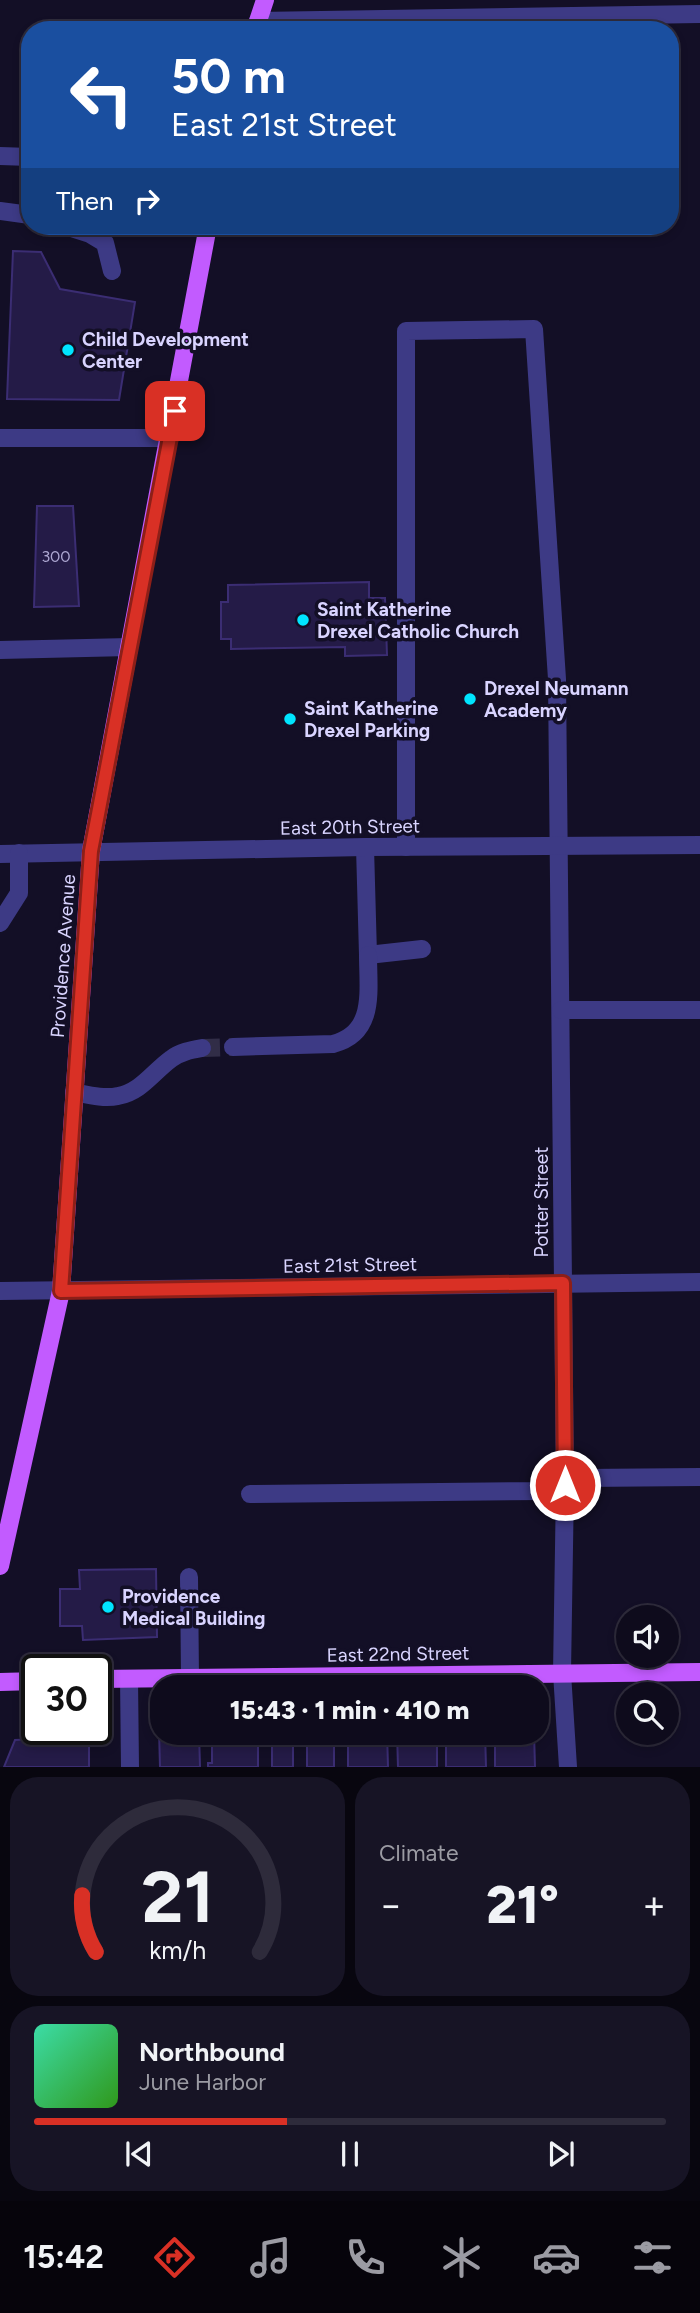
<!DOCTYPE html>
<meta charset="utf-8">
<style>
:root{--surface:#0e0b1c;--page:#171425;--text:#f1f3f6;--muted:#9b9ba3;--line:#2e2b3b;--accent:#d93025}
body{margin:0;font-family:Figtree,sans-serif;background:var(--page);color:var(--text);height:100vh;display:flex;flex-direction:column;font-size:26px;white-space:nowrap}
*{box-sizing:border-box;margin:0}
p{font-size:23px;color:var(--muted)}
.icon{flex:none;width:38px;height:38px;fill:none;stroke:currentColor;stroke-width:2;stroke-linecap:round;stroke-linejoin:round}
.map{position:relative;height:1767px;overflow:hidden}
.sheet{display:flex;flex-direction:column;gap:10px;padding:10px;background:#08060f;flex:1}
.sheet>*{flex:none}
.hud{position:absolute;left:21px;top:21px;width:658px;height:214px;border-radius:28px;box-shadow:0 4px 10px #0003,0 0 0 2px var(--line);background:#1a4fa0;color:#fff;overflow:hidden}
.controls{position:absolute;left:616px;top:1605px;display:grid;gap:14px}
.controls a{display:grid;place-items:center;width:63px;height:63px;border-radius:50%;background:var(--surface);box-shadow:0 4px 10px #0003,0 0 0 2px var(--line);font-size:35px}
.speed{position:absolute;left:21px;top:1654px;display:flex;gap:14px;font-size:35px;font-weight:700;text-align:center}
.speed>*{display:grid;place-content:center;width:91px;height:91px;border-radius:50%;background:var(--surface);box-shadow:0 4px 10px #0003,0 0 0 2px var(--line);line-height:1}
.speed .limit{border:4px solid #111;border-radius:10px;background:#fff;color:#111}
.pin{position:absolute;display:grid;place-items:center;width:60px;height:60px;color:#fff;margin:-30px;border-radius:14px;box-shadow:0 4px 10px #0006}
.me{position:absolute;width:77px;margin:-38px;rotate:0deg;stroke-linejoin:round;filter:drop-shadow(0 0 5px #0008)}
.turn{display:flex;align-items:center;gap:24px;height:147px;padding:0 35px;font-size:32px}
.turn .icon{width:91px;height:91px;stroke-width:2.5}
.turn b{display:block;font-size:49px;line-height:60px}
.then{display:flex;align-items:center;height:66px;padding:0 35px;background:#0003;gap:14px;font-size:26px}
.big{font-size:52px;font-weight:800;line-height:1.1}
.sheet .card{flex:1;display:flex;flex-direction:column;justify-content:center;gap:10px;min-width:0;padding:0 24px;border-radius:28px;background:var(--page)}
.sheet .dial{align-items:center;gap:0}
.dial svg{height:182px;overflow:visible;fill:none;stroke:var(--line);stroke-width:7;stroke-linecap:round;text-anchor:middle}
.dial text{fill:var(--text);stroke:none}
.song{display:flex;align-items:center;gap:21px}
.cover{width:84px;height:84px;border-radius:10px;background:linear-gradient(135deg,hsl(160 70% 55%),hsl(110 70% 35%))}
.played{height:7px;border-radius:4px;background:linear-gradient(90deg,var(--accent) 40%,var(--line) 40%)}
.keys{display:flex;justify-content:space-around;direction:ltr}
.heat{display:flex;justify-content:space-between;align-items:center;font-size:38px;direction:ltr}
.sheet .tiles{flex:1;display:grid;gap:10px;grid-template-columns:1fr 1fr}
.card:last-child{grid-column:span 2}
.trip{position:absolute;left:150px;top:1675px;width:399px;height:70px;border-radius:28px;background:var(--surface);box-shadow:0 4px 10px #0003,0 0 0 2px var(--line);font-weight:800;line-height:70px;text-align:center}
.tab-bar{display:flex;height:112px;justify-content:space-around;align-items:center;background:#06040b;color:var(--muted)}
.tab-bar .icon{width:49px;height:49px}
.tab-bar .on{color:var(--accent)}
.tab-bar b{font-size:32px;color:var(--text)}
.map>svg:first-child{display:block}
.building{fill:#241b47;stroke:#3b2d73;stroke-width:2}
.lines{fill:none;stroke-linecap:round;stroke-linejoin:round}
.minor-tunnel{stroke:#312d47;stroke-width:18;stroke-dasharray:18 9;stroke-linecap:butt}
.minor{stroke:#3d3a85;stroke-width:18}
.major{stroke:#c25bff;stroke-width:18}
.route-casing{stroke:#8d1f18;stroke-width:18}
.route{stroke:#d93025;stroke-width:12}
.poi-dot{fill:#00e5ff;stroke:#130f26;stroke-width:2.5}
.labels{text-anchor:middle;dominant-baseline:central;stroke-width:7;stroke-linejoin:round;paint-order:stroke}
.number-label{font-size:16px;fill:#aca6d1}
.poi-label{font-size:19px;font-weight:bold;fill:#d9d4ff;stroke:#130f26;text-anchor:start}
.street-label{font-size:19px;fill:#d9d4ff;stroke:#130f26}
</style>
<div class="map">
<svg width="700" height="1767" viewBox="0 0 700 1767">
<rect width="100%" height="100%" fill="#130f26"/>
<g class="building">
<polygon points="13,251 41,252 60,289 135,302 119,400 7,399"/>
<polygon points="37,506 73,506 79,606 34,607"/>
<polygon points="369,582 369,598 385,598 387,655 345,656 345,647 231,649 231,639 221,639 221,602 228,602 228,585"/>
<polygon points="156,1569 157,1637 83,1640 82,1626 60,1626 60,1589 80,1589 79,1570"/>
<polygon points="155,1716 163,1716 163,1732 199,1732 200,1767 160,1767 159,1730 155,1730"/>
<polygon points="212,1732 252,1732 252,1740 258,1740 258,1767 208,1767 208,1763 212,1763"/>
<rect x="272" y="1732" width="21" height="35"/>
<polygon points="315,1732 334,1732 334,1767 307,1767 307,1735 315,1735"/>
<polygon points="348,1732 387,1732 388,1767 348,1767"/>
<polygon points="397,1732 437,1732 437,1767 398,1767"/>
<polygon points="446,1732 485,1732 486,1767 446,1767"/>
<polygon points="495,1732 534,1732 535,1767 495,1767"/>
<polygon points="89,1737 89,1767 4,1767 15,1740"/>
</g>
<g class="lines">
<polyline class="minor-tunnel" points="202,1048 233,1047"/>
<g class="minor">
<polyline points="258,21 700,14"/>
<polyline points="0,156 30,157"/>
<polyline points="0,211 30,215"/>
<polyline points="65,226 90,234 105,243 112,271"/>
<polyline points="0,438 170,438"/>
<polyline points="0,650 129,647"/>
<polyline points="365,847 368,955 422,949"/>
<polyline points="406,847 406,331 534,329 557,679 565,1485 562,1673 568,1767"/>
<polyline points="0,854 365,847 700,845"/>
<polyline points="0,923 19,893 19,853"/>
<polyline points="561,1010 700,1010"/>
<path d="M233,1047L333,1044C376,1033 368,991 368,955"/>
<path d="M74,1092C89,1095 104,1099 118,1096C141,1092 153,1072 171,1059C180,1052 191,1050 202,1048"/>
<polyline points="0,1291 700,1282"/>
<polyline points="250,1494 544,1491 583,1478 700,1477"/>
<polyline points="189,1577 190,1678"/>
<polyline points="129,1679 130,1767"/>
</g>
<g class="major">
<polyline points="255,30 265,0"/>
<polyline points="0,1566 61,1291 91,851 208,226"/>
<polyline points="96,1679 700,1672"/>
<polyline points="0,1682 37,1681"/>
</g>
</g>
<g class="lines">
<defs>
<polyline id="route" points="175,411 91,851 61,1291 563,1283 565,1485"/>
</defs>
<use href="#route" class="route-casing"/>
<use href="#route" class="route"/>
</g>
<g class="poi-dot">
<circle cx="68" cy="350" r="7"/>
<circle cx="303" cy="620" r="7"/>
<circle cx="470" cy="699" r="7"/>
<circle cx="290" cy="719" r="7"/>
<circle cx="108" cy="1607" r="7"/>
</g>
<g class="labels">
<g class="number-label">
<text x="56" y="556">300</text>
</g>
<g class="poi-label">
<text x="82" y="339">Child Development<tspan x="82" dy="22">Center</tspan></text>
<text x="317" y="609">Saint Katherine<tspan x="317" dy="22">Drexel Catholic Church</tspan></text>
<text x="484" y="688">Drexel Neumann<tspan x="484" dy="22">Academy</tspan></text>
<text x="304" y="708">Saint Katherine<tspan x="304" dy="22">Drexel Parking</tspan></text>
<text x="122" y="1596">Providence<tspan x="122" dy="22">Medical Building</tspan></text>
</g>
<g class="street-label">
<text transform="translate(350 827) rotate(-1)">East 20th Street</text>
<text transform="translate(63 956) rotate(-86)">Providence Avenue</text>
<text transform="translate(541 1202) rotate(-90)">Potter Street</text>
<text transform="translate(350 1265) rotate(-1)">East 21st Street</text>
<text transform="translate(398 1654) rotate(-1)">East 22nd Street</text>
</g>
</g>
</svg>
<div class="controls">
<a><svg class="icon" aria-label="sound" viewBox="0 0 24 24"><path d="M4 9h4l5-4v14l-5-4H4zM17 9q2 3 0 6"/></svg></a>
<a><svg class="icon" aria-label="search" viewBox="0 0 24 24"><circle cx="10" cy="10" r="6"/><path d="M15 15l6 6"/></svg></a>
</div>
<div class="speed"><div class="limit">30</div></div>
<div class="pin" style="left:175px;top:411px;background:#d93025"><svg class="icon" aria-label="arrive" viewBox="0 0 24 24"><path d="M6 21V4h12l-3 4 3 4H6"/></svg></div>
<svg class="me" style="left:565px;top:1485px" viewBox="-20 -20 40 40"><circle r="17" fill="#d93025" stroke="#fff" stroke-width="3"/><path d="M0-11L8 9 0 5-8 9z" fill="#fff"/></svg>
<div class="trip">15:43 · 1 min · 410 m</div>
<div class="hud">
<div class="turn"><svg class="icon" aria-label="left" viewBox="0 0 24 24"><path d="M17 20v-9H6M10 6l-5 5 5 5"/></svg><div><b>50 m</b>East 21st Street</div></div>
<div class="then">Then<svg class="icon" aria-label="right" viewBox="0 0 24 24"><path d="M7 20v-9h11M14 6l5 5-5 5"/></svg></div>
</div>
</div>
<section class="sheet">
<div class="tiles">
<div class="card dial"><svg viewBox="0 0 100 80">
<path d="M14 69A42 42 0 1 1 86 69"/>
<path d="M14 69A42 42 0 0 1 8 44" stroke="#d93025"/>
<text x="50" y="56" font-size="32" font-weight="700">21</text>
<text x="50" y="72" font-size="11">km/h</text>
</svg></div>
<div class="card"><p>Climate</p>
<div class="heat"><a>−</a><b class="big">21°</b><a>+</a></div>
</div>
<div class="card">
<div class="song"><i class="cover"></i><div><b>Northbound</b><p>June Harbor</p></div></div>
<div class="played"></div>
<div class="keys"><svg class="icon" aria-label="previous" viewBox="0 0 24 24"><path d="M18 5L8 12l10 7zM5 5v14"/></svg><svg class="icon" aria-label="pause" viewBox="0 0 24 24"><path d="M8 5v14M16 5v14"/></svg><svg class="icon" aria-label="next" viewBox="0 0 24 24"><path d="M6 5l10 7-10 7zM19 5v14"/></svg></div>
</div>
</div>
</section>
<nav class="tab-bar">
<b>15:42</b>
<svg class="icon on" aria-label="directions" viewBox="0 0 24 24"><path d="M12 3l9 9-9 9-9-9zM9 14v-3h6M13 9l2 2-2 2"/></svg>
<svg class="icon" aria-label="music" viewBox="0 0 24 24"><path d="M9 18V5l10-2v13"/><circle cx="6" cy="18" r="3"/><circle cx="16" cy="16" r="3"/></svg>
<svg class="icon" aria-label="phone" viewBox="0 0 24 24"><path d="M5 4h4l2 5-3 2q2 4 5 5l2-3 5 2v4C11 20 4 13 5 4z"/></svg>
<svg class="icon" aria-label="climate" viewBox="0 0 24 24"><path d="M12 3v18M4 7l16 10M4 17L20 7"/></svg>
<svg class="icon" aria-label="car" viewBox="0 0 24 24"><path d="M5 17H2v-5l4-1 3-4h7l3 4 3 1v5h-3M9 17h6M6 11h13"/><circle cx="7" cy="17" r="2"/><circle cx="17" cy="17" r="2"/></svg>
<svg class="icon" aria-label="filters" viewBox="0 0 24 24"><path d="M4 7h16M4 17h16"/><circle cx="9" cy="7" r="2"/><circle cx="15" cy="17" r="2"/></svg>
</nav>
